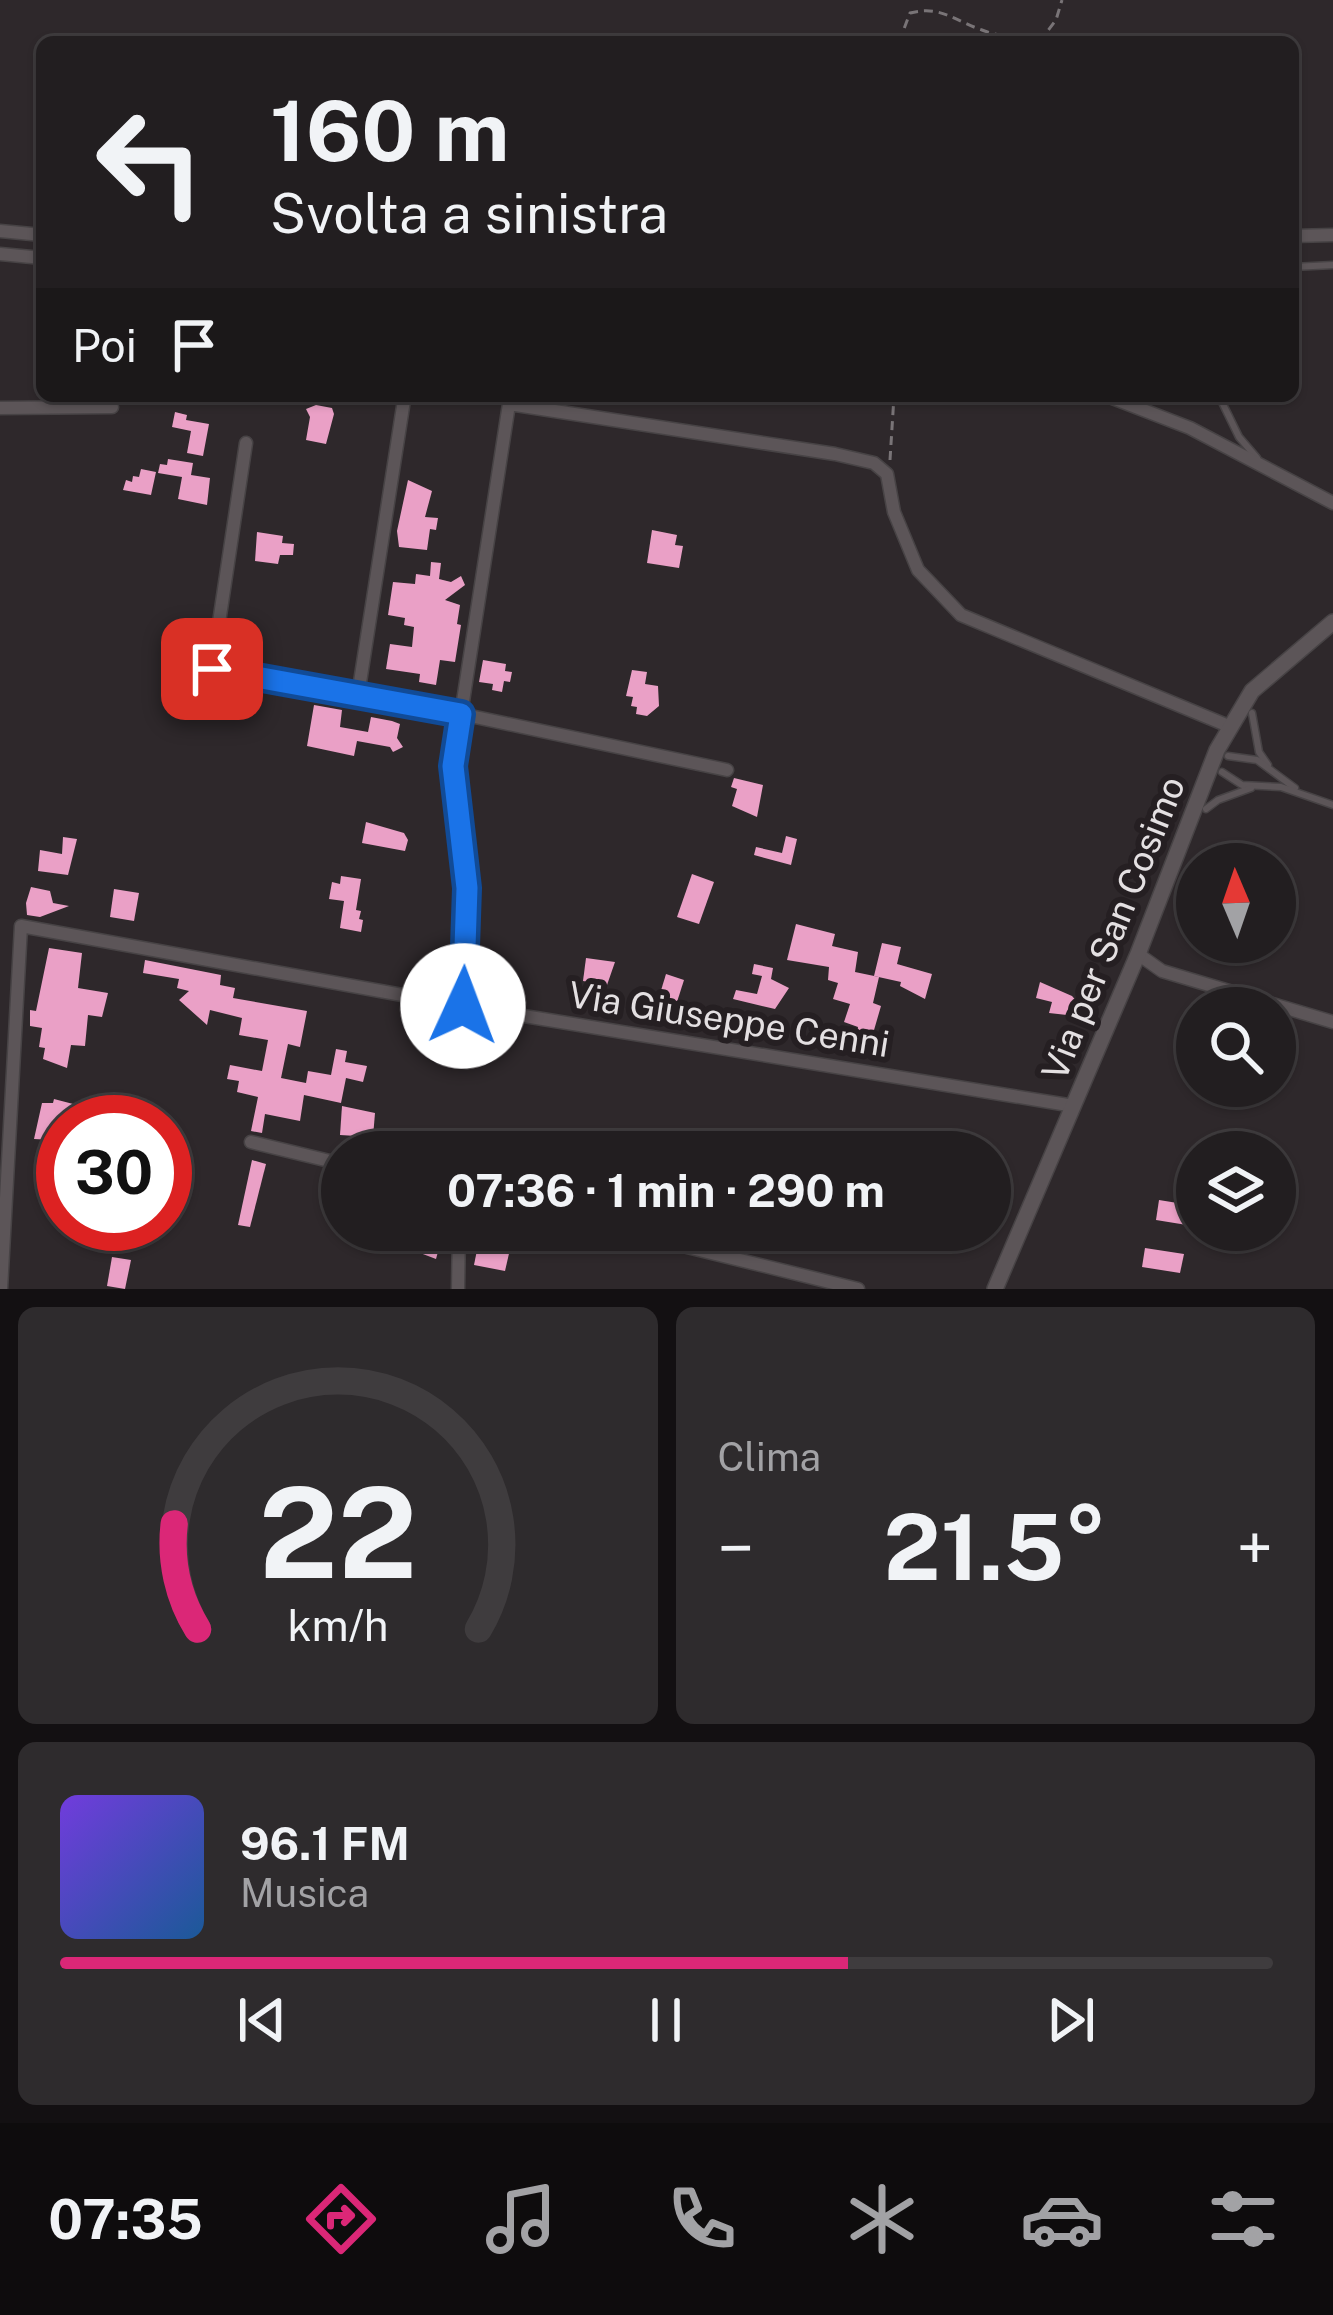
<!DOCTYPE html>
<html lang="it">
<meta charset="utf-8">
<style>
:root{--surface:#221e20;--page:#2e2b2d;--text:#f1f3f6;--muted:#a2a2a5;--line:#3f3c3e;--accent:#db2777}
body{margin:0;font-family:"Public Sans",sans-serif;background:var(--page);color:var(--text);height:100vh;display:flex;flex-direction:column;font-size:45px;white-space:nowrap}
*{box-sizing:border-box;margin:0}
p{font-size:39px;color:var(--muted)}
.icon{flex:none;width:66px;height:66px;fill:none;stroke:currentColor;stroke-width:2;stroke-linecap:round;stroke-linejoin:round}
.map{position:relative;height:1289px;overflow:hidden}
.drawer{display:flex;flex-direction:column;gap:18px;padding:18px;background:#131012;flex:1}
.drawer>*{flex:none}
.top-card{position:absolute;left:36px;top:36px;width:1263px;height:366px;border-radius:18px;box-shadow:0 3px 9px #0004,0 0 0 3px var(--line);background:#221e20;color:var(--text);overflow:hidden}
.needle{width:78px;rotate:358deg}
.tools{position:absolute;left:1176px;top:843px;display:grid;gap:24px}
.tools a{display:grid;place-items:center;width:120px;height:120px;border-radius:50%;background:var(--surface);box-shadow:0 3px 9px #0004,0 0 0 3px var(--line);font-size:60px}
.speed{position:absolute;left:36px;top:1095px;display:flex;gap:24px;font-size:60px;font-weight:700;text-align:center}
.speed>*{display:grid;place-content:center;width:156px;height:156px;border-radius:50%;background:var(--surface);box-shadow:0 3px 9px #0004,0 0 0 3px var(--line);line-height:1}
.speed .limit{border:18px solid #d22;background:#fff;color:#111}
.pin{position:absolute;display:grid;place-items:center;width:102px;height:102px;color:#fff;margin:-51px;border-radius:24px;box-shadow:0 6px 18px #0006}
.me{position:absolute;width:132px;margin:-66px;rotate:2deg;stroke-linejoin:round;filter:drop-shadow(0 0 9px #0008)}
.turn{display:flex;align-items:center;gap:42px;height:252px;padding:0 36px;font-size:54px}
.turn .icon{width:156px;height:156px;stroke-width:2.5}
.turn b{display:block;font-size:84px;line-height:102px}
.then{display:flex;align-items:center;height:114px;padding:0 36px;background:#0003;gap:24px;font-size:45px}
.big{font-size:90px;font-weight:700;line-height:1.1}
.drawer .widget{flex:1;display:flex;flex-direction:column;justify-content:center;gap:18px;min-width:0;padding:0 42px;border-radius:18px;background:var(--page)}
.drawer .dial{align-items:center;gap:0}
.dial svg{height:312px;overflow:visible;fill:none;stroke:var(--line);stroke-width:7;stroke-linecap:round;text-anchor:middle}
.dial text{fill:var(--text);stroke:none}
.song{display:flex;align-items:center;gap:36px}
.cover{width:144px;height:144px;border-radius:18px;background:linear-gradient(135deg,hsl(260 70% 55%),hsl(210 70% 35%))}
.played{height:12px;border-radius:6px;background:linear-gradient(90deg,var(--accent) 65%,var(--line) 65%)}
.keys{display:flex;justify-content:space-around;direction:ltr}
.heat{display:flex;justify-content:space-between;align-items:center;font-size:66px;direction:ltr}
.drawer .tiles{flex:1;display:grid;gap:18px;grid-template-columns:1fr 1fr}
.widget:last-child{grid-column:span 2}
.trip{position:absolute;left:321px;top:1131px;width:690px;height:120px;border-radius:60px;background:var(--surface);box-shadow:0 3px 9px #0004,0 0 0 3px var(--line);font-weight:700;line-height:120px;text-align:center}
.tab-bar{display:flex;height:192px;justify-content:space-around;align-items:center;background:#0e0c0d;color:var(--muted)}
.tab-bar .icon{width:84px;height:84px}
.tab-bar .on{color:var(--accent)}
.tab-bar b{font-size:54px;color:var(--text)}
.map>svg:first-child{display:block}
.building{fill:#eaa0c6}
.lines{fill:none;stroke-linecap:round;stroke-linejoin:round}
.service-casing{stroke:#474345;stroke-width:9}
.minor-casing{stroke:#474345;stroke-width:15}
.tertiary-casing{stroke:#474345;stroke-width:18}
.path{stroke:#797477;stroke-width:3;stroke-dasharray:9 6;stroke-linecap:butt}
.service{stroke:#5c5558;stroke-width:6}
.minor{stroke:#5c5558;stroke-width:12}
.tertiary{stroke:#5c5558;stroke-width:15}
.route-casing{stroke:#114b97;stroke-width:30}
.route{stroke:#1a73e8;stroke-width:21}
.labels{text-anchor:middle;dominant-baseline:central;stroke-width:12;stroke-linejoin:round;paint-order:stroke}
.street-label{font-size:36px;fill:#e4e0e2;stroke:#251f22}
</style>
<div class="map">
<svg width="1333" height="1289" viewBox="0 0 1333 1289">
<rect width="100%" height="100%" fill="#2e282b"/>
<g class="building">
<polygon points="316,405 332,408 334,414 326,444 306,440 310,417 306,409"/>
<polygon points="175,412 187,415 186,420 209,424 203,456 187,453 191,431 172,427"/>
<polygon points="168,459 193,463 191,475 210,478 207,505 178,499 182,477 158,473 160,464 167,465"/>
<polygon points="141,469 156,472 151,495 123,490 126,480 132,482 133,476 139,477"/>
<polygon points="408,480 432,491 425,517 438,518 436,530 430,529 427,550 399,547 397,531"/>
<polygon points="652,530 677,535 675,545 683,546 679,568 647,563"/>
<polygon points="257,532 283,536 282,543 294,544 293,555 280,555 278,564 255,561"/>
<polygon points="431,562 441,563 439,579 451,582 461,576 465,585 445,600 460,605 457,624 461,625 455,662 440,660 436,685 419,682 420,674 386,669 390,644 412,647 414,627 404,625 405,618 388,615 393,582 415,584 416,574 430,576"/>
<polygon points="483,660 506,664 505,671 512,672 510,682 504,681 502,692 492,690 493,684 479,682"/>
<polygon points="632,670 647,672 645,684 658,686 659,706 647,716 636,714 637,707 631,706 633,697 626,696"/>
<polygon points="314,705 342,710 340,727 368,732 371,717 392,721 400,724 397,738 403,747 393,752 390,747 357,741 354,756 307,746"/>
<polygon points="734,778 763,785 757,817 732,806 737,789 731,787"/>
<polygon points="366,822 404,833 408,840 405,851 362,843"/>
<polygon points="786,836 797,839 791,865 754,855 756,847 782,853"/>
<polygon points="63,837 77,839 68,875 38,871 40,850 62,854"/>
<polygon points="692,874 714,882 699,924 677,917"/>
<polygon points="341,876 361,879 356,910 361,911 359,919 363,920 361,932 340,928 344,901 329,899 332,882 340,884"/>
<polygon points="31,887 50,891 53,903 69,906 40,917 27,915 26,903"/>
<polygon points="114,889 139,893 134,921 110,917"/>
<polygon points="796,924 835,934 832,946 858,952 855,972 879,977 873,1003 881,1006 872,1037 857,1033 858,1027 844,1022 850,1004 833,999 838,983 828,980 829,967 787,960"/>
<polygon points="882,943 901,947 897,964 932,974 925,999 900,986 901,982 874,976"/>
<polygon points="49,948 82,953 78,988 108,993 102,1017 88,1015 85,1046 71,1045 67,1068 43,1059 45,1048 39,1047 42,1028 30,1026 30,1010 36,1011"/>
<polygon points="586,958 615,962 607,985 583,981"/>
<polygon points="145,960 221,975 220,985 235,988 233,998 307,1011 300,1047 288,1044 281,1078 306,1083 308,1071 331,1075 336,1049 347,1051 345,1062 367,1066 363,1082 346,1078 341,1103 304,1095 300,1121 265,1114 262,1133 251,1131 258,1097 237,1092 239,1081 227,1079 230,1065 262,1071 268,1040 239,1035 242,1018 210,1010 207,1025 179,1000 189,991 177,988 179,979 143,973"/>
<polygon points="754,964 773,968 771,979 789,988 775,1009 733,999 736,990 757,994 762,976 752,974"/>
<polygon points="666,974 684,980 677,1002 659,997"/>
<polygon points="1040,982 1072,996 1079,1004 1076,1016 1049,1013 1052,1002 1036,998"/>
<polygon points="54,1099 77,1105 75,1122 63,1122 63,1153 53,1153 53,1140 34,1139 42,1103 53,1103"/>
<polygon points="342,1106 375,1113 373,1137 340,1135"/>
<polygon points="252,1160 266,1164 250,1227 238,1225"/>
<polygon points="1159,1200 1196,1206 1193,1226 1156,1220"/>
<polygon points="415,1230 444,1230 436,1259 407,1248 407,1233 414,1235"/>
<polygon points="479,1240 511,1245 505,1271 474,1265"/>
<polygon points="1145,1248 1184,1254 1180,1273 1142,1267"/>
<polygon points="112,1257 131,1260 125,1289 107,1286"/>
</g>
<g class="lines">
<defs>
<g id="service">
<polyline points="1293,267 1333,265"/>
<polyline points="1219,396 1239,437 1257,458"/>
<polyline points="1252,713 1259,752 1268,765"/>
<polyline points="1228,756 1257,760 1295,788"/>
<polyline points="1222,772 1242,785 1281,787 1333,805"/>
<polyline points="1206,809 1218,800 1251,788"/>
</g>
<g id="minor">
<polyline points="0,231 42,235"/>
<polyline points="1293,236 1333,235"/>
<polyline points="0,254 42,258"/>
<polyline points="1107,396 1190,428 1333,503"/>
<polyline points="0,408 112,407"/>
<polyline points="246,443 212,669 461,714 727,770"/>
<polyline points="358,695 404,400"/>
<polyline points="1138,954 1162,971 1333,1022"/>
<polyline points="463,1006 467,888 453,766 509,404 835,454 874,463 887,474 894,512 918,570 961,615 1231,727"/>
<polyline points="251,1142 342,1164"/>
<polyline points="618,1230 858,1289"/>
<polyline points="1,1289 21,926 463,1006 1074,1106"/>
<polyline points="458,1289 459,1230"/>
</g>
<polyline id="tertiary" points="995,1289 1138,954 1217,750 1252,691 1333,622"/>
</defs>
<use href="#service" class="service-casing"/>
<use href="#minor" class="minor-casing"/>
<use href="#tertiary" class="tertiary-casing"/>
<g class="path">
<path d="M899,42L910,13C941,5 955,21 982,30C1001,37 1020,39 1040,41L1056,20L1062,0"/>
<polyline points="890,460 894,396"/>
</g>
<use href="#service" class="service"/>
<use href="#minor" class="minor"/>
<use href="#tertiary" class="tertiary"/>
</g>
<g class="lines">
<defs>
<polyline id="route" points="212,669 461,714 453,766 467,888 463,1006"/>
</defs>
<use href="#route" class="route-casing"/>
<use href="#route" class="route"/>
</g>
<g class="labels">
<g class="street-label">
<text transform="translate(1113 928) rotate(-68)">Via per San Cosimo</text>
<text transform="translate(729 1019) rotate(9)">Via Giuseppe Cenni</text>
</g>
</g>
</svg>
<div class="tools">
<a><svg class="needle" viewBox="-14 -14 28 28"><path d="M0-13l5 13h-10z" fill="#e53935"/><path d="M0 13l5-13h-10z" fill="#a2a2a5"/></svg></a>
<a><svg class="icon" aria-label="search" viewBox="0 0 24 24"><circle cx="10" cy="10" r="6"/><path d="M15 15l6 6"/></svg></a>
<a><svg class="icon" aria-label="layers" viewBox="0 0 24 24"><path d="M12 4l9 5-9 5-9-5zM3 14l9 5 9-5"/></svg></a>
</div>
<div class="speed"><div class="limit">30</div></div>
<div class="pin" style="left:212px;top:669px;background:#d93025"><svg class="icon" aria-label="arrive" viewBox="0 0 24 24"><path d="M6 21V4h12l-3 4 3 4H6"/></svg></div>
<svg class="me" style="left:463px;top:1006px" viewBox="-20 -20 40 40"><circle r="19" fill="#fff"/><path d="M0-13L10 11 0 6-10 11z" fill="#1a73e8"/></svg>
<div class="trip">07:36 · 1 min · 290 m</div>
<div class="top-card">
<div class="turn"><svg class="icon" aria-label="left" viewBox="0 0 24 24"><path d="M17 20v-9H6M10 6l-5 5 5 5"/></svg><div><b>160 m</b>Svolta a sinistra</div></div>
<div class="then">Poi<svg class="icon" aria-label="arrive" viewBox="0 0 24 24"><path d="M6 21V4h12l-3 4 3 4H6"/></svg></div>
</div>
</div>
<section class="drawer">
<div class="tiles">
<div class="widget dial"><svg viewBox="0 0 100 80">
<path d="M14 69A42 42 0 1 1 86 69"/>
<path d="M14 69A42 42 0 0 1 8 42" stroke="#db2777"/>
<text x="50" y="56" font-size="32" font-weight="700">22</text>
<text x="50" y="72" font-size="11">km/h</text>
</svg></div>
<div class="widget"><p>Clima</p>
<div class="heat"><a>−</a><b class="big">21.5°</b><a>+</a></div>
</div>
<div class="widget">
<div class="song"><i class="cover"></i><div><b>96.1 FM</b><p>Musica</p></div></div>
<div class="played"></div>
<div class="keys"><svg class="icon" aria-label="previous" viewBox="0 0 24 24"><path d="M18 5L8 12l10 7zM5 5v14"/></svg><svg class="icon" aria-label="pause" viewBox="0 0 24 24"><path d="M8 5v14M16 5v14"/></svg><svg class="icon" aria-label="next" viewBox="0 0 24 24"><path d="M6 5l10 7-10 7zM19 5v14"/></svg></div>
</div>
</div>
</section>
<nav class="tab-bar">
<b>07:35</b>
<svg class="icon on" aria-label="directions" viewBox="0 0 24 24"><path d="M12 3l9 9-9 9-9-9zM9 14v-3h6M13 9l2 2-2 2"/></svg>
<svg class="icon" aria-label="music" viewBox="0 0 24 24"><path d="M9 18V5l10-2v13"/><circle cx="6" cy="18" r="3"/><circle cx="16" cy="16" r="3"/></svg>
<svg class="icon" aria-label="phone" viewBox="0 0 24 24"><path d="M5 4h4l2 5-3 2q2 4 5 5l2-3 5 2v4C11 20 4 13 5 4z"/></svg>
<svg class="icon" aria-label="climate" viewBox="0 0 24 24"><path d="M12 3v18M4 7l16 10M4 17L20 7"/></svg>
<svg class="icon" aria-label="car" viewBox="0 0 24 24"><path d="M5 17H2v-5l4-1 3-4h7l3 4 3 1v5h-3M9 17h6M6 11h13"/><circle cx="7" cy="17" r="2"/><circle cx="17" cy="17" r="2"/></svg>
<svg class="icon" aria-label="filters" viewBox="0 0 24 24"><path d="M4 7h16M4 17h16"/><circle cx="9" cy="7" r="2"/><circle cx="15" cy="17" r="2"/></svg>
</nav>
